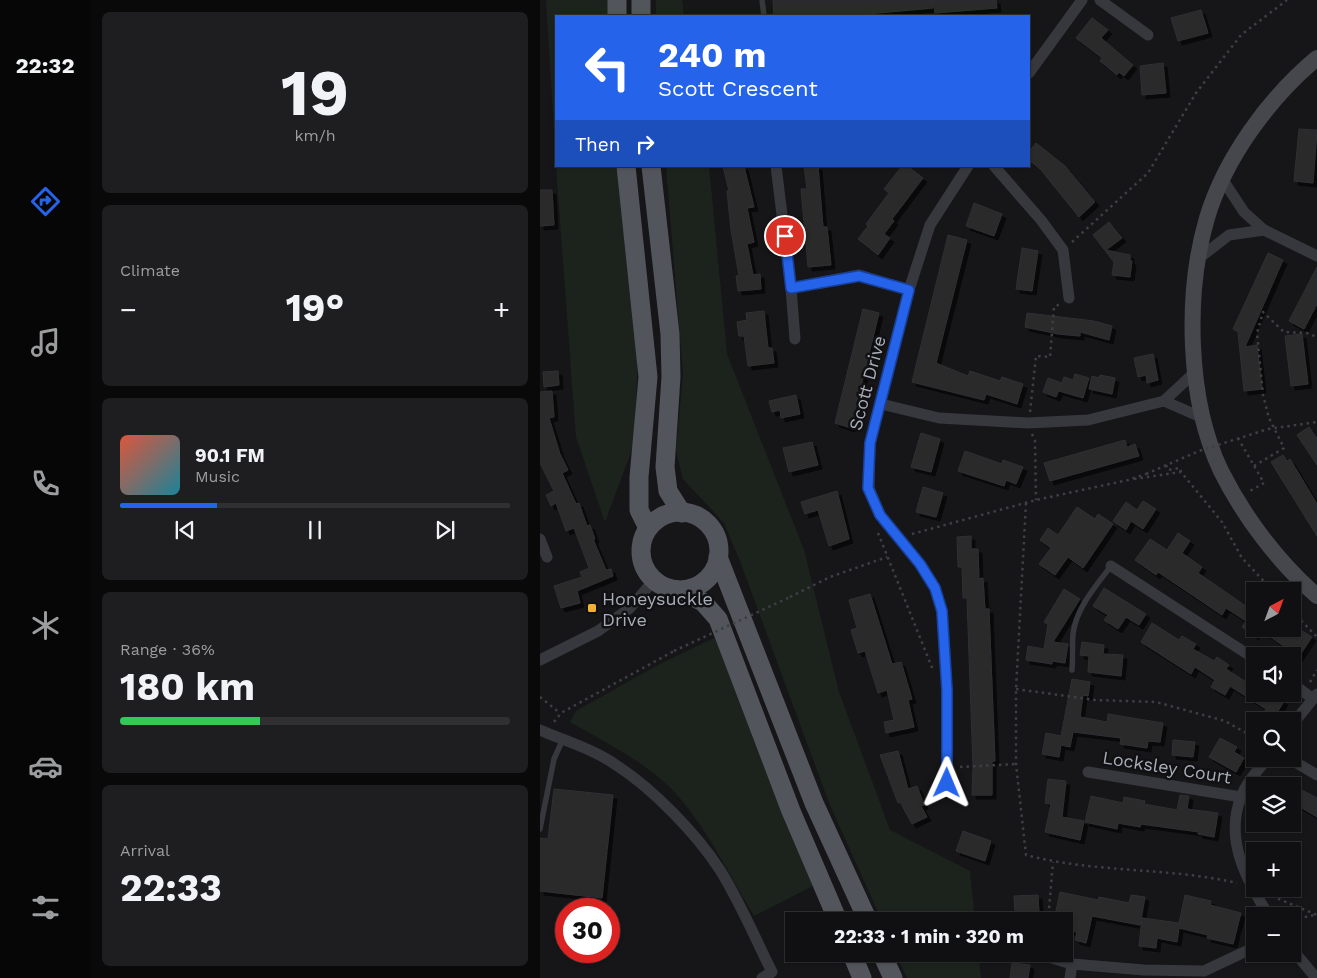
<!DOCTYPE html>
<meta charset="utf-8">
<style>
:root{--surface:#101012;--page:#1e1e20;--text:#f1f3f6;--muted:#9c9d9f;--line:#303032;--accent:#2563eb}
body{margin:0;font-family:"Work Sans",sans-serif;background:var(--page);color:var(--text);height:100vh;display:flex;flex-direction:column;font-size:19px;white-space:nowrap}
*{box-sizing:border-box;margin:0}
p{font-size:16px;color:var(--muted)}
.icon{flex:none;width:28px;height:28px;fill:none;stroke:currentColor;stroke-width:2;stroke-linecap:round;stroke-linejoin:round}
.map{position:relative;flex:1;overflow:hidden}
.sheet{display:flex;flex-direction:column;gap:12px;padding:12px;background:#09090a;width:450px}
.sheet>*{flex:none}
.top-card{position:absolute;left:15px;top:15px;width:475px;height:152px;border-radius:0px;box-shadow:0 1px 4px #0004,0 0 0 1px var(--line);background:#2563eb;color:#fff;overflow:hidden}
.needle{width:32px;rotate:41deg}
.controls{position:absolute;left:706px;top:582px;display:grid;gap:10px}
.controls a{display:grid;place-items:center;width:55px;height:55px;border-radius:0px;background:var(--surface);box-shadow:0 1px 4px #0004,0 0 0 1px var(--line);font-size:25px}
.speed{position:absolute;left:15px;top:898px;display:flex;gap:10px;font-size:25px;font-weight:700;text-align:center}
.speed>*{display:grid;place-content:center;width:65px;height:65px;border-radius:50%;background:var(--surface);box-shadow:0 1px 4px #0004,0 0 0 1px var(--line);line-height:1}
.speed .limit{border:8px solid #d22;background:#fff;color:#111}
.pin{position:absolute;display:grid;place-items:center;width:42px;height:42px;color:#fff;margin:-21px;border:2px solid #fff;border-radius:50%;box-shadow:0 1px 5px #0007}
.me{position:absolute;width:55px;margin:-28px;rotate:1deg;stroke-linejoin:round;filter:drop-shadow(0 0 4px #0008)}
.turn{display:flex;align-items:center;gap:18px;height:105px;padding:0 20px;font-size:22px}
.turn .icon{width:65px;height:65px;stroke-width:2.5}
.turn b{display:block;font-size:35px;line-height:42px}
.then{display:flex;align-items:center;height:48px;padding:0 20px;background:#0003;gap:10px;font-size:19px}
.big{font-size:38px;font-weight:700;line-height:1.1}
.sheet .card{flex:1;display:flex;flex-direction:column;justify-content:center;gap:8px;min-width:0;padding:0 18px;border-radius:8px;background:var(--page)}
.sheet .dial{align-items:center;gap:0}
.dial b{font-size:65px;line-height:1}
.song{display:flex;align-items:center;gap:15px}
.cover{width:60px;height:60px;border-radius:8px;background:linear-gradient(135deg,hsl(10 70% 55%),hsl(190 70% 35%))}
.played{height:5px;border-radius:2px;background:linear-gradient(90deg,var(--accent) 25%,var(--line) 25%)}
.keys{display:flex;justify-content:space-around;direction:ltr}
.heat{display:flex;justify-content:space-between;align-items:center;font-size:28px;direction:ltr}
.charge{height:8px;border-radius:4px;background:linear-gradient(90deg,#34c759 36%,var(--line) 0)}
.trip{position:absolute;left:245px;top:912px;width:288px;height:50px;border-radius:0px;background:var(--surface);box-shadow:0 1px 4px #0004,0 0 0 1px var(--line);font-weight:700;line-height:50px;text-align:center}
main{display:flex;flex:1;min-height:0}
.tabs{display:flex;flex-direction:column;width:90px;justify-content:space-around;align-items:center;background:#060607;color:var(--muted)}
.tabs .icon{width:35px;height:35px}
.tabs .on{color:var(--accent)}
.tabs b{font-size:22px;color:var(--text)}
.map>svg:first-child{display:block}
.green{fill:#1c231d}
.building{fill:#29292c;stroke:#303034;filter:url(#shadow)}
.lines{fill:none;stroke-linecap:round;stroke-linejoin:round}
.path{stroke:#3d3f44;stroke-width:2.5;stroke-dasharray:2.5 4;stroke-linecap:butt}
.lane{stroke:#37383d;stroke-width:5.5}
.street{stroke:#37383d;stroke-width:11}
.secondary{stroke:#45474d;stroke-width:16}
.primary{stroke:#53555c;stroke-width:19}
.path-bridge{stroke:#3d3f44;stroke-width:2.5;stroke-dasharray:2.5 4;stroke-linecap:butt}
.route-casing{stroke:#184099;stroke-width:12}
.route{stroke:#2563eb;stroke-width:9}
.poi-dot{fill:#f2b134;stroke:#111113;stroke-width:2}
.labels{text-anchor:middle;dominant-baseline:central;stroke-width:5;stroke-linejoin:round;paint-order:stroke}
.street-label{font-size:18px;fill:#a8adb8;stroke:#111113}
.poi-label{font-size:18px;fill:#a8adb8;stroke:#111113;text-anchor:start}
</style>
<main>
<nav class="tabs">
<b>22:32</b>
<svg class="icon on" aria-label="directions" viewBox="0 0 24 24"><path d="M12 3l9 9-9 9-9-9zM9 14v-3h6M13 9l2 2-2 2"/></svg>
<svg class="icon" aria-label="music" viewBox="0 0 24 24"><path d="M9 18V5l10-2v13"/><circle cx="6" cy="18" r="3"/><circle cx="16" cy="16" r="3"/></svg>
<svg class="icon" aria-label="phone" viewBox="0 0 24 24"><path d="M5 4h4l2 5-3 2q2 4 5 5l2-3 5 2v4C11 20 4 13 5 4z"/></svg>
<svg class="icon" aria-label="climate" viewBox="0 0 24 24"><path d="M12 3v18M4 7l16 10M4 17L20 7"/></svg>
<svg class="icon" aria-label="car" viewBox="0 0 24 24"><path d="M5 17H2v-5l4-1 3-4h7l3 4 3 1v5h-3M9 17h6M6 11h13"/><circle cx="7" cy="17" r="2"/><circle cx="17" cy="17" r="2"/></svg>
<svg class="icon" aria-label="filters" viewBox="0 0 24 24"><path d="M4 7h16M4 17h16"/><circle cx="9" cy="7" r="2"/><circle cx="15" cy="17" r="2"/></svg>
</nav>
<section class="sheet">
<div class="card dial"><b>19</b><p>km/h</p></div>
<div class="card"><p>Climate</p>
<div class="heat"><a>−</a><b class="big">19°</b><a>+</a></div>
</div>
<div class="card">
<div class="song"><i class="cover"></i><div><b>90.1 FM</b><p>Music</p></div></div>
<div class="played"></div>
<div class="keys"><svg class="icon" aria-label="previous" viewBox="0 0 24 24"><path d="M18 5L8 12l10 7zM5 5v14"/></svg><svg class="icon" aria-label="pause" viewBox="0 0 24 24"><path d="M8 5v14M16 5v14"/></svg><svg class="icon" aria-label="next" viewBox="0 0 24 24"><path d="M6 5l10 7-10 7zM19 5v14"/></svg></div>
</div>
<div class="card"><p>Range · 36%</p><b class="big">180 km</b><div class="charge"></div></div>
<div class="card"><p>Arrival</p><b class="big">22:33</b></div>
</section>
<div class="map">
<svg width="777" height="978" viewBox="0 0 777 978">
<defs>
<filter id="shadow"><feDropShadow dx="4" dy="4" stdDeviation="0" flood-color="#0009"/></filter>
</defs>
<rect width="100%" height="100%" fill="#161618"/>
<g class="green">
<polygon points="6,0 69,0 69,16 16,16 16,163"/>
<polygon points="116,0 142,0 144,16 116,16"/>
<polygon points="16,166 80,166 97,322 97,378 94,444 65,522 36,437"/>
<polygon points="126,166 169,166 187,354 264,550 299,692 350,830 430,871 435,921 342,921 289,803 200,561 184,523 143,479 136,451 143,374"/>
<path d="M178,636L273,886L214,916C190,876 169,832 139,797C112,765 66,743 30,722L36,711L116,666Z"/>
<polygon points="356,954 438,954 441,978 367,978"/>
</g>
<g class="building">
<polygon points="233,0 392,0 393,8 316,15 234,16"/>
<polygon points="393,0 456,0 457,8 395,13"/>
<polygon points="661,10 668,33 638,41 631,18"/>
<polygon points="552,18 568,30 561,38 593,65 584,76 579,72 577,75 560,61 562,58 536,38"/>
<polygon points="623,63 626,93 602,95 600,66"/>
<polygon points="759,129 777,130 773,183 754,181"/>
<polygon points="496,143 525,166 555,202 539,217 501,170 489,160 489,152"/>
<polygon points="183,166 204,166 214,207 207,208 214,242 207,244 213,275 220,274 221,289 198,291 196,276 199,276 191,230 187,191 189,191"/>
<polygon points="264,166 278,166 283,227 287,227 291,265 268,267 261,189 267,189"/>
<polygon points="362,166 367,166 383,178 352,219 354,221 344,234 350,238 338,255 318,239 328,226 326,224 349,193 344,189"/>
<polygon points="0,190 12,190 14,225 0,226"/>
<polygon points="434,203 462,214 454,236 426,226"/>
<polygon points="569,222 582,238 566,250 590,255 590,261 592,261 590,277 572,275 574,262 553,235"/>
<polygon points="408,235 427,240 396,363 428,376 430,371 460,381 462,377 483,384 477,404 446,394 444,400 372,382"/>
<polygon points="482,248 498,251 492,291 476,289"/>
<polygon points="728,253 743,260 705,347 717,345 722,389 704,391 698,332 693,329"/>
<polygon points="777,267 777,304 764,329 749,321"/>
<polygon points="323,309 339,313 311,428 295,423"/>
<polygon points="224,311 228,348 232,348 234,363 208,366 204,336 199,336 197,322 207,320 206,313"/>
<polygon points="487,313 554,321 572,326 569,340 540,332 540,336 518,334 485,327"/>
<polygon points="762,334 768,384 751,386 745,336"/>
<polygon points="613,354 618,380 607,383 606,375 598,377 594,358"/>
<polygon points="18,371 19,385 4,387 3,372"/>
<polygon points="535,374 549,378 543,398 519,391 524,377 533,380"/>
<polygon points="560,375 575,378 572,394 549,389 552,376 559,378"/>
<polygon points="508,378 522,383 516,397 503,392"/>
<polygon points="12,391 14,417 9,418 20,454 28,470 22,473 36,504 39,503 47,526 50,525 55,539 53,539 66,570 71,569 73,576 37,591 40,603 21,608 14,586 42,577 40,572 49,568 34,528 26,531 16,503 11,506 6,495 14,491 0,463 0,392"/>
<polygon points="256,395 260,414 241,418 240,410 232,412 229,401"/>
<polygon points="769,427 777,438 777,465 757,435"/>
<polygon points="381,433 400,439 391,472 371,467"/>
<polygon points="585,440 587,447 595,444 599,456 510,481 504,463"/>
<polygon points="272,442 278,465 249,472 243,448"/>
<polygon points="425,451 462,464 463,460 483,467 476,484 466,480 464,486 418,471"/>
<polygon points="743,455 747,461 750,459 777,504 777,536 731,462"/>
<polygon points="383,487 403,493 396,517 376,512"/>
<polygon points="297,491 309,539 289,546 278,510 265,514 261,502"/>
<polygon points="603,501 616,509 603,529 591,521 586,530 573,521 586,502 597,510"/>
<polygon points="537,507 555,519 558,514 573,524 543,568 528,557 515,575 499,564 511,548 500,540 508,528 518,535"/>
<polygon points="638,533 650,541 642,553 662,567 658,573 713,611 715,608 715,636 702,627 706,621 686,608 682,615 618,572 616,575 595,560 610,539 627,550"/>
<polygon points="431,536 431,549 438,549 439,579 443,578 445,609 449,609 455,761 452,761 452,795 432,795 433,767 427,598 423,598 422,567 418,567 417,537"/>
<polygon points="564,588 606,614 599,625 586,617 578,629 564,620 568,615 553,606"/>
<polygon points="524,589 540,599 513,642 528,644 525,663 512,661 512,664 486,660 488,646 504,649 508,624 504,622"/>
<polygon points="330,594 352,664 361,662 372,699 368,700 374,727 346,733 344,722 354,720 347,690 338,693 325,651 318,653 311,630 317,628 309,600"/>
<polygon points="612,623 639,640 642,636 656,644 653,649 674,661 677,657 689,665 686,669 706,682 715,668 715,694 732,694 744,701 732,721 718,721 726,709 690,686 685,695 671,687 675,680 655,667 651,674 601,642"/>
<polygon points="719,629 759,629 772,637 756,661 742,651 745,647"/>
<polygon points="542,642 564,645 563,654 583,655 581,676 548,672 549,656 540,655"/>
<polygon points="532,679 550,682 548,696 543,695 540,717 567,722 568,714 623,723 620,742 608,741 607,748 580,744 581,738 533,732 530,747 521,745 519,757 502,754 506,733 521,736"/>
<polygon points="680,738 697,747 694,752 704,758 696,772 669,757"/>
<polygon points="633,740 655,742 653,757 632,755"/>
<polygon points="358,751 368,789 377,786 384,805 381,806 387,817 372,824 360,802 358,803 340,755"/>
<polygon points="508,779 526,781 522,817 544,821 540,840 505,832 511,804 505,803"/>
<polygon points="752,785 777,798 777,817 752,802"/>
<polygon points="14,789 73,795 62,898 0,891 0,838 8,839"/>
<polygon points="640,795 649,796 647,809 678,813 674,837 658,834 659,832 601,824 600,827 578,823 577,829 545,822 551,796 583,803 584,797 605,801 604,804 637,810"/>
<polygon points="423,831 451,841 445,861 416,851"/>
<polygon points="520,892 558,900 559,897 589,903 591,895 605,897 600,925 552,916 546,943 535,940 537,932 524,930 528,914 516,911"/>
<polygon points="498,895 499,913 475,913 474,896"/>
<polygon points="645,895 671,901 670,905 701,913 693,944 667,938 668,935 639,928 637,942 617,938 616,948 599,946 602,918 639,923"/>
<polygon points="472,963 490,965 488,978 470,978"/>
</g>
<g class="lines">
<g class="path">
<polyline points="532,242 608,173 656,93 701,35 747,0"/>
<polyline points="490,412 496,356 510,357 514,307 520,304"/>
<polyline points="728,429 777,422"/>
<polyline points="492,434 495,441 496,500"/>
<polyline points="698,438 724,483 710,491"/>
<polyline points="626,465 628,470 640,468 641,472"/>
<polyline points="714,466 744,448 729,418 723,395 717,333 723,312 744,332 767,333 777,337"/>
<polyline points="594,479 641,472 682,522 702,558 733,591"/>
<path d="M486,503L476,689V764L486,855C554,873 627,867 697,883"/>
<polyline points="338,533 393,670"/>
<polyline points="372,534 496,500 588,480 606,474"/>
<polyline points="250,597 290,577 347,557"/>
<polyline points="752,611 777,637"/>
<polyline points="770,682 777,670"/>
<polyline points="476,689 555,700 616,702 685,721 715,738"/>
<polyline points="0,697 20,713"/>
<polyline points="14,722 21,713 134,651"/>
<polyline points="420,767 476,764"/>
<polyline points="732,896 777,915"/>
<polyline points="752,920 774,915"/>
<polyline points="508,921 513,862"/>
</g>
<g class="lane">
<polyline points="222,0 224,16"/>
<path d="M532,670C533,658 532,646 533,634C536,608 556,586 571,566"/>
<polyline points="0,829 14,759 23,739"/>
</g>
<g class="street">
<polyline points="560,0 608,35"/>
<polyline points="489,73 542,0"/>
<polyline points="236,166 251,288 255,339"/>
<polyline points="454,166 501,220 523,250 529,298"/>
<polyline points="683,180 704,212 724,230 777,256"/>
<polyline points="658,259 689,235 724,230"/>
<polyline points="251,288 319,275 369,290"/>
<polyline points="624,401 654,373"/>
<polyline points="341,404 399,418 488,423 548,420 624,401 663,418"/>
<polyline points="0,539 7,557"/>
<polyline points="571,566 715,659"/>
<polyline points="0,660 58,631 90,608 114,580"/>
<polyline points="752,683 773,699"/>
<polyline points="752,725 777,694"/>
<path d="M0,730C25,741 53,749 76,765C113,789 156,833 180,870C200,902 215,938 232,972L222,978"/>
<path d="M727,759C718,770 706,783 701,797C684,840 707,881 729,916"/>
<polyline points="750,759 777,775"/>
<polyline points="548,772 701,797"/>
<polyline points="407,783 407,690 402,611 395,588 380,564 340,515 329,488 330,443 369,290 390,225 428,166"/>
<polyline points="752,949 776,978"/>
<polyline points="505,956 532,964"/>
<polyline points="530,978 532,964 604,970 664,971 715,947"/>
</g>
<path class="secondary" d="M777,58C729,98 685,158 667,218C645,293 647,400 681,471C704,517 738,562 777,596"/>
<g class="primary">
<polyline points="77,16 77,0"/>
<polyline points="101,16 101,0"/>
<polyline points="86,166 108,377 99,477 99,510 108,528"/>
<polyline points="111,166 130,334 131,377 125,467 128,491 142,513"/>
<circle cx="140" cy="551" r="39"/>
<polyline points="178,557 274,803 328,921"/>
<polyline points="138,590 163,602 178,619 251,811 298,921"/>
<polyline points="312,954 322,978"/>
<polyline points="342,954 353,978"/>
</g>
<g class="path-bridge">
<polyline points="606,474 659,451 728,429"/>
<polyline points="134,651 250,597"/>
</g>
</g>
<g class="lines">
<defs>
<polyline id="route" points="245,236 251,288 319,276 369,290 330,443 328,488 340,515 380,564 395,588 402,611 407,690 407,783"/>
</defs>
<use href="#route" class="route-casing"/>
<use href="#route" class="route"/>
</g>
<rect class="poi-dot" x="47" y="603" width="10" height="10" rx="2.5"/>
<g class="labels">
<g class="street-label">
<text transform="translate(327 383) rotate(-75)">Scott Drive</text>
<text transform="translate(627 767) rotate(9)">Locksley Court</text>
</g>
<g class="poi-label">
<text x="62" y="598">Honeysuckle<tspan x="62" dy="21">Drive</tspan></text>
</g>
</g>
</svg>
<div class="controls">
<a><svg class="needle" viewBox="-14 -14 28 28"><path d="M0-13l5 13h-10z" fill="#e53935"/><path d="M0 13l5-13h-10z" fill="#9c9d9f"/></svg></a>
<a><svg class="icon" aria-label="sound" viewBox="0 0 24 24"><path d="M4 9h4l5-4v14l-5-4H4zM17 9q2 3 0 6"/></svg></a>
<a><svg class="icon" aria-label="search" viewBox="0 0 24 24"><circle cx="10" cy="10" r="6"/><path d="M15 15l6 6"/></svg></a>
<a><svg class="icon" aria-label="layers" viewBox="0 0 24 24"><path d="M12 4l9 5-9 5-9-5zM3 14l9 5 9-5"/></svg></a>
<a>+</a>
<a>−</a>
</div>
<div class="speed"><div class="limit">30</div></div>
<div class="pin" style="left:245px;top:236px;background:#d93025"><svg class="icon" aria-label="arrive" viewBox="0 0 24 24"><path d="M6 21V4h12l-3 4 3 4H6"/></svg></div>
<svg class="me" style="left:407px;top:783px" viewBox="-20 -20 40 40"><path d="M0-17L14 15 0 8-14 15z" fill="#2563eb" stroke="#fff" stroke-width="4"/></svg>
<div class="trip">22:33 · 1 min · 320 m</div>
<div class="top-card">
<div class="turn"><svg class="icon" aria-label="left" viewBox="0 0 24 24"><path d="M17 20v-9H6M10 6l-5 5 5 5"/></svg><div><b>240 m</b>Scott Crescent</div></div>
<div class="then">Then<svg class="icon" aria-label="right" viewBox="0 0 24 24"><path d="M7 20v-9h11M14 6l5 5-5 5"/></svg></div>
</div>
</div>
</main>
